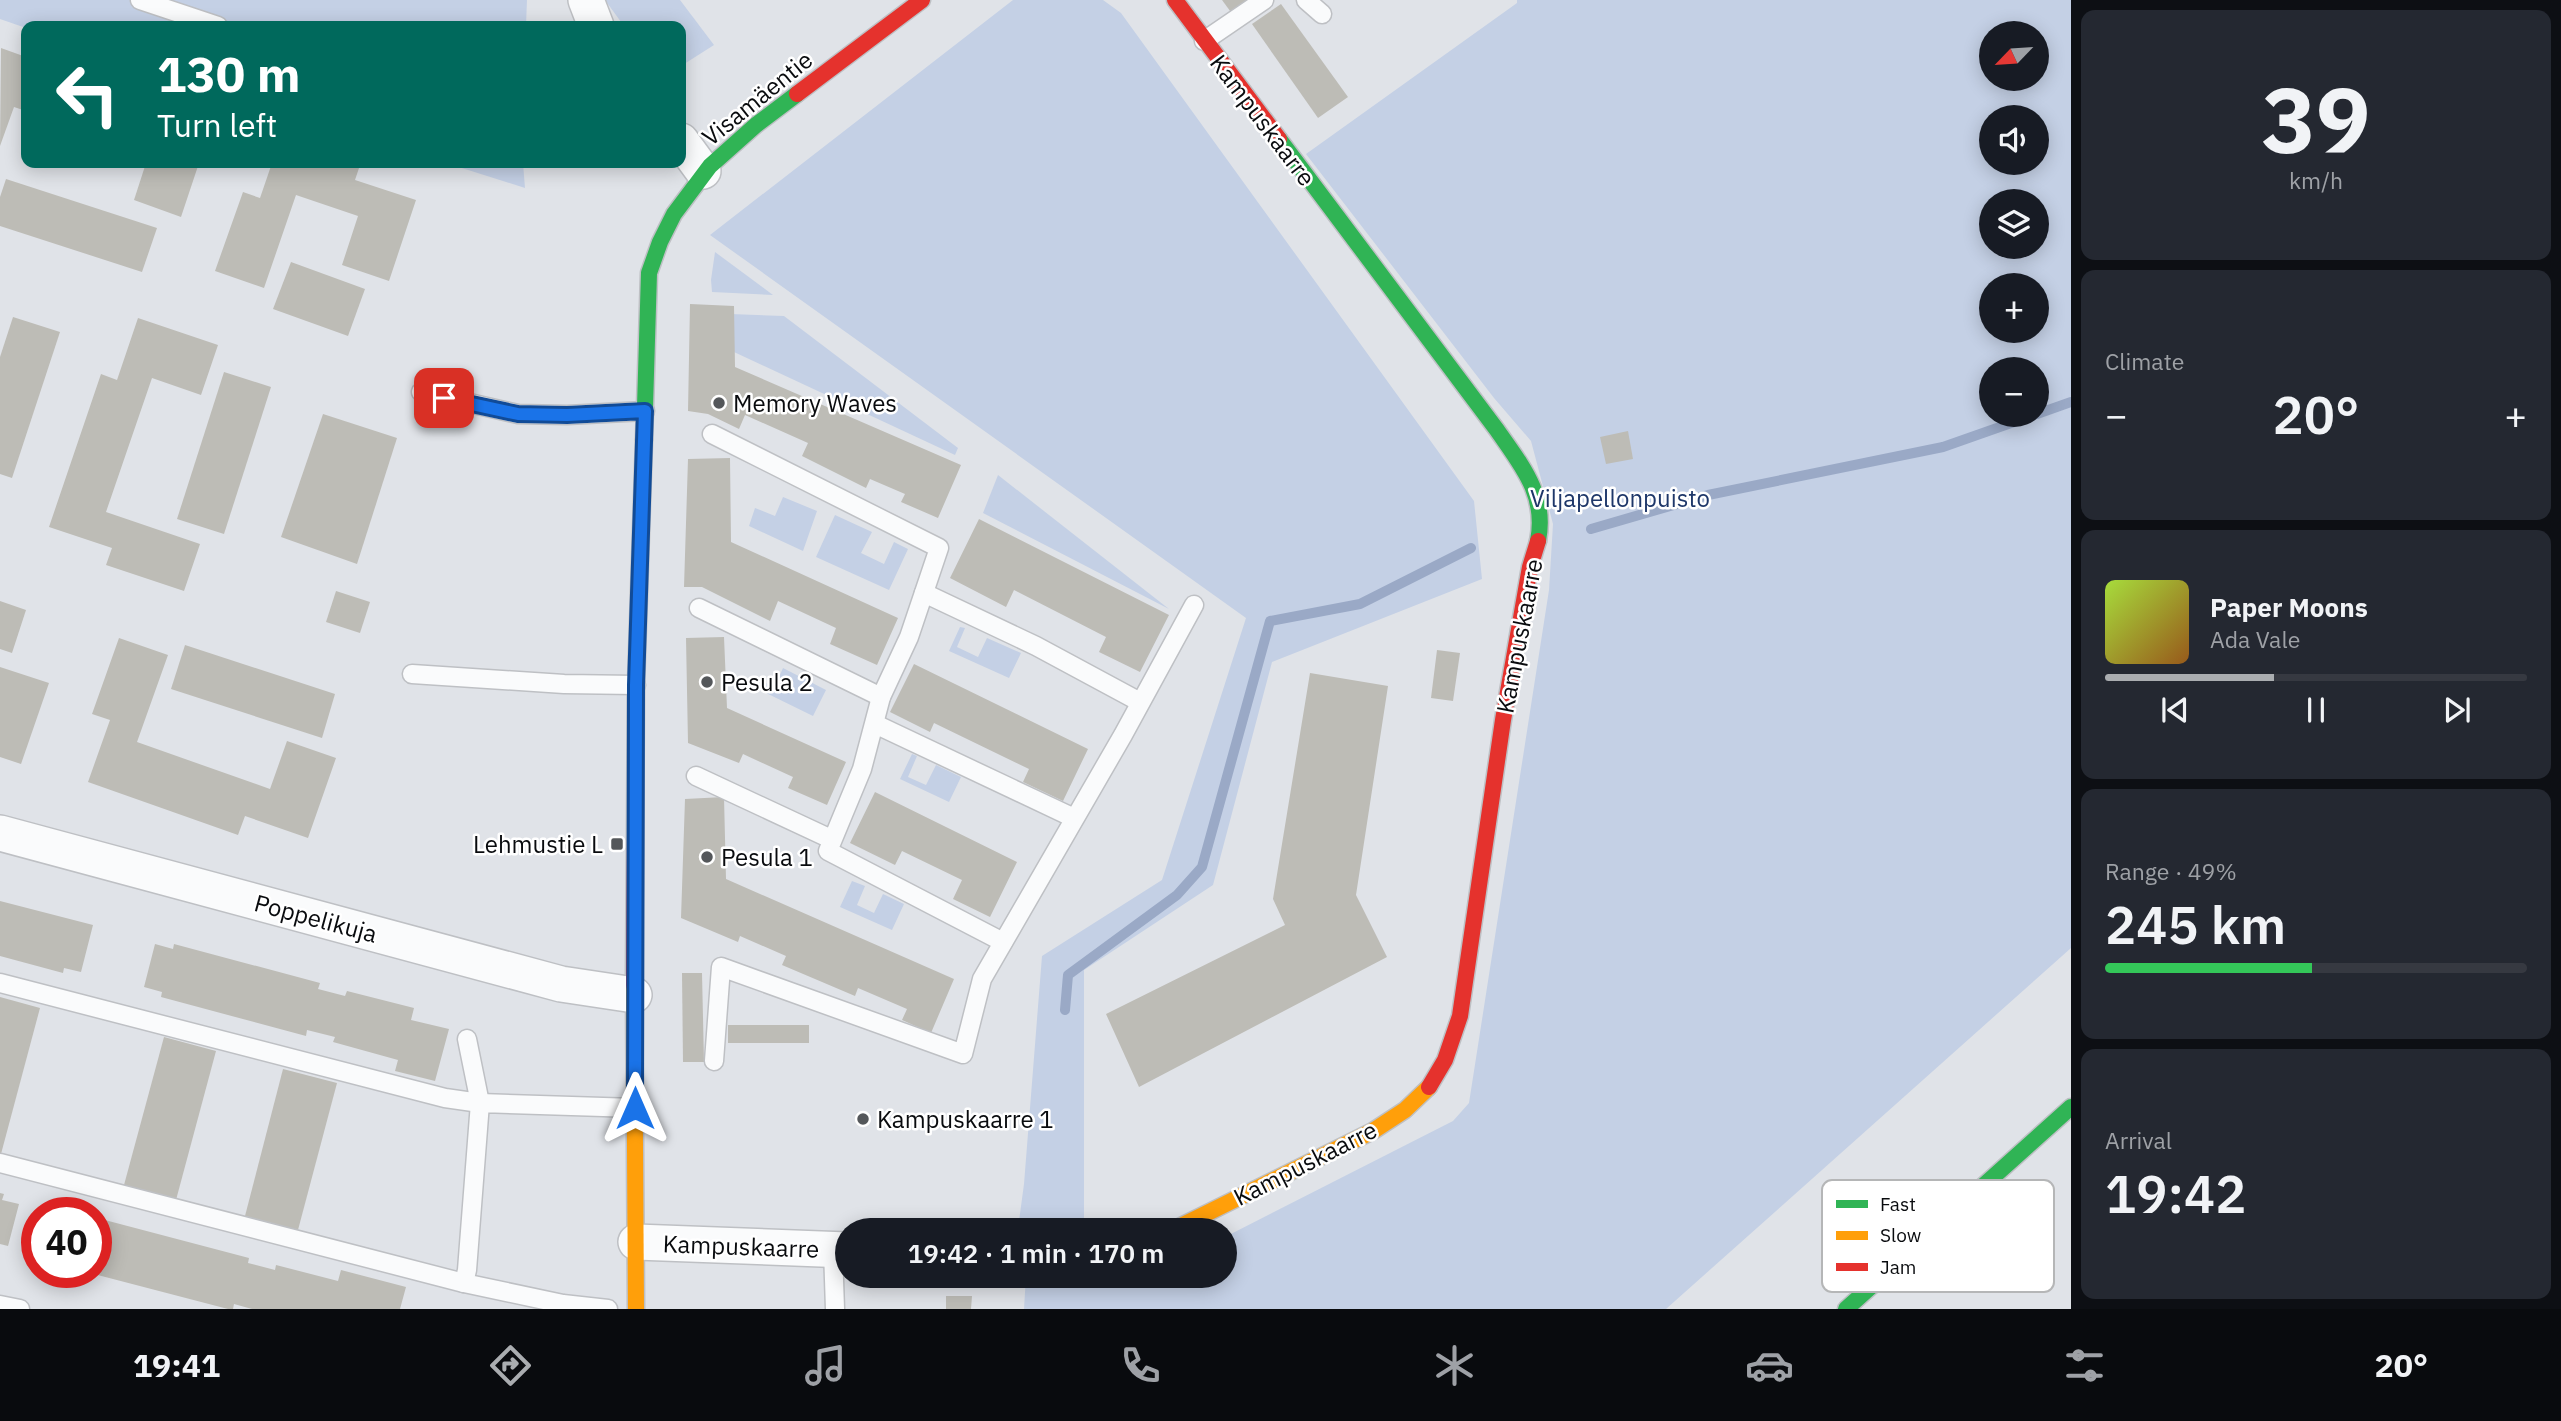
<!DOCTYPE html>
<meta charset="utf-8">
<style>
:root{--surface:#171b24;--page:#242831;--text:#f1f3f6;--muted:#9ea1a6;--line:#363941;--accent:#aaadb0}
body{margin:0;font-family:"IBM Plex Sans",sans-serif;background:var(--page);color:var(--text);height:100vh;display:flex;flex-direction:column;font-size:26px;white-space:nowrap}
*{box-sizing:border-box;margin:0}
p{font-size:23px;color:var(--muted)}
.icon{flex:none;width:38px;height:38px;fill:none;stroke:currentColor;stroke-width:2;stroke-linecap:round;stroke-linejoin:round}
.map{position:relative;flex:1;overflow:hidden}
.details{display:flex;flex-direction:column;gap:10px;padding:10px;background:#0d0f14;width:490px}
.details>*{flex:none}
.banner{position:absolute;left:21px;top:21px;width:665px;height:147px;border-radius:14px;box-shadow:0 4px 18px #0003;background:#00695c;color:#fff;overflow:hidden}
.needle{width:46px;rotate:245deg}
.fabs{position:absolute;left:1979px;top:21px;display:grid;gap:14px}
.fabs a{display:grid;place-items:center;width:70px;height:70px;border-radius:50%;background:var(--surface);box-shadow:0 4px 18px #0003;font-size:35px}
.speed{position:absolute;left:21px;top:1197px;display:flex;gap:14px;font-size:35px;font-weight:700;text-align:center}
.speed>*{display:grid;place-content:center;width:91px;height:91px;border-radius:50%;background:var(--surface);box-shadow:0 4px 18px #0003;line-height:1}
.speed .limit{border:10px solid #d22;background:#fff;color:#111}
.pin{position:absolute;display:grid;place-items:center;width:60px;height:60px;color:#fff;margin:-30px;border-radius:14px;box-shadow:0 4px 10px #0006}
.me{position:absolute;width:77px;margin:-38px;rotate:0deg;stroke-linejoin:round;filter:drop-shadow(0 0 5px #0008)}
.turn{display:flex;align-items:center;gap:24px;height:147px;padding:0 21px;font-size:32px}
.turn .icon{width:91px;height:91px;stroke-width:2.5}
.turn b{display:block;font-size:49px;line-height:60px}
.big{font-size:52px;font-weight:600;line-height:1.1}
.details .card{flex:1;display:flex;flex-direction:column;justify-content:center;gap:10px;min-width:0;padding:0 24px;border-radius:14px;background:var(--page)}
.details .dial{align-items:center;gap:0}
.dial b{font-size:91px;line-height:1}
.song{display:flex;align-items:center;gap:21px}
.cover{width:84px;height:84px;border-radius:10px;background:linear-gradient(135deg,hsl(80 70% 55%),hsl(30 70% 35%))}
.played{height:7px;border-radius:4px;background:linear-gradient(90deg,var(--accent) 40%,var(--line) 40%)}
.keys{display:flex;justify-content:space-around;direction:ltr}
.heat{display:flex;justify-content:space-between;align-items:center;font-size:38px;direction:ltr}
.charge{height:10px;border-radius:5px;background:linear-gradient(90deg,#34c759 49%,var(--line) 0)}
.trip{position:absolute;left:835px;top:1218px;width:402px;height:70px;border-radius:35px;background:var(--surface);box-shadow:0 4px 18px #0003;font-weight:600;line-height:70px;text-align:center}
.tabs{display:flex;height:112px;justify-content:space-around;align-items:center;background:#090b0e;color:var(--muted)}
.tabs .icon{width:49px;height:49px}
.tabs .selected{color:var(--accent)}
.tabs b{font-size:32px;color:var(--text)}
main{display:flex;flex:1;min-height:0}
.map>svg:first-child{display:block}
.green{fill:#c4d0e5;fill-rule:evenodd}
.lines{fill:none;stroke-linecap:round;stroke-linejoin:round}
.stream{stroke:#9aa9c6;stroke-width:10}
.building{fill:#bdbcb6}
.lane-casing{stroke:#bec0c4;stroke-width:21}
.street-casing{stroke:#bec0c4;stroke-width:38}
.fast-casing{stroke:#bec0c4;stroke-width:19}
.slow-casing{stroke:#bec0c4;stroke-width:19}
.jam-casing{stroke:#bec0c4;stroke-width:19}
.lane{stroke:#fafbfc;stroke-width:18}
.street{stroke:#fafbfc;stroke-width:35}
.fast{stroke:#30b455;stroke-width:16}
.slow{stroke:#ff9f0a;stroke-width:16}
.jam{stroke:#e5322d;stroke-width:16}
.route-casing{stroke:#114b97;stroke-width:18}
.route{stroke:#1a73e8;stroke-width:12}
.poi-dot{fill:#54575a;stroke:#fff;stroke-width:2.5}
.labels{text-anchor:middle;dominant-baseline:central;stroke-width:5;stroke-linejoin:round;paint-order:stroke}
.street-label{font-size:24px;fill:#090b0e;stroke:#fff}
.poi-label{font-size:24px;fill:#090b0e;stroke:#fff;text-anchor:start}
.park-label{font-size:24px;fill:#1e3769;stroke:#fff}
.key{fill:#fff;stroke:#b5b6b7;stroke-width:2}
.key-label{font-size:19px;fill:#090b0e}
</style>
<main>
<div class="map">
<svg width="2071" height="1309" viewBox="0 0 2071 1309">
<rect width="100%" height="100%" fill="#e0e3e8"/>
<g class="green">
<polygon points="0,0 527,0 526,26 26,28 0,19"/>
<polygon points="605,0 680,0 714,45 681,66 681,26 624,26"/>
<polygon points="1013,0 1103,0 1121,13 1474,501 1482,579 1272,662 1213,885 1084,970 1084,1222 1019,1221 1024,1184 1042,956 1162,880 1246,618 710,235"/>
<path d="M1517,0H2071V948L1666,1309H1024L1026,1276L1081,1278L1225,1276V1237L1453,1121L1469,1103L1549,590L1553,524L1531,441L1494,398L1306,154L1517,3ZM1992,33H2037V79H1992ZM1992,117H2037V163H1992ZM1992,201H2037V247H1992ZM1992,285H2037V331H1992ZM1992,369H2037V415H1992Z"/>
<polygon points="446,163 523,163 525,188"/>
<polygon points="715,252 773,295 712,292 711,280"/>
<polygon points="730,314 784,316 958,448 955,455 734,352"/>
<polygon points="998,475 1169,609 983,513"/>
<polygon points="783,497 817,511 803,551 749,526 755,508 775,516"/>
<polygon points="835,515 872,532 861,553 884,564 894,542 908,549 889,590 816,557"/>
<polygon points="960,627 965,628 957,647 978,657 987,638 1021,653 1009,678 949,651"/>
<polygon points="783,668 826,690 813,716 754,687 757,680 775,686"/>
<polygon points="912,754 917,756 908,777 926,785 936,765 961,777 949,802 900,779"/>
<polygon points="852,881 865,886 857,905 874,913 883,894 904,904 892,930 840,907"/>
</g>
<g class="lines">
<g class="stream">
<polyline points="2037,414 2071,402"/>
<polyline points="1591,529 1708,495 1943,447 2034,415"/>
<polyline points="1065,1010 1068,975 1177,895 1202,867 1270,621 1360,604 1471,548"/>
</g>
</g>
<g class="building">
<polygon points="1222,0 1254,0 1233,15"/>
<polygon points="1281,4 1348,97 1318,118 1252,24"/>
<polygon points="1,48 26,57 26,111 14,107 0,146"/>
<polygon points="146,163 199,163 181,217 134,200"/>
<polygon points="272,163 354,163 360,165 355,180 416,200 389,281 342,265 358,216 296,195 264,288 215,271 243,192 260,198"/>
<polygon points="6,179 157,228 142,272 0,226 0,197"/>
<polygon points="291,262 365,289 348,336 273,309"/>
<polygon points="690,304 734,306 735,367 961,465 938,518 901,502 905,494 870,479 866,488 802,456 808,443 745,415 739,429 708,414 688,411"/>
<polygon points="13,317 60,332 12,478 0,474 0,357"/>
<polygon points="138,318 218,345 201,395 152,378 106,512 200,544 184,591 106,565 112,548 49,527 101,374 117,380"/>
<polygon points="224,372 271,387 224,534 177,519"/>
<polygon points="323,414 397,438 357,564 281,537"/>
<polygon points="1628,431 1633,459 1606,464 1600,437"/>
<polygon points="730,458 731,542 898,618 877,665 830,644 836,628 778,601 770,621 702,587 684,587 688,459"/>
<polygon points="979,519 1169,615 1140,672 1099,652 1106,637 1014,590 1006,607 950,578"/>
<polygon points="336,591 370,602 360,633 326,622"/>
<polygon points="0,601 26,610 12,653 0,649"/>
<polygon points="724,637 727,708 846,762 827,805 788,788 793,777 743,754 739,763 688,743 686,638"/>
<polygon points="119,638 168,655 137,742 270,789 287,741 336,758 308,838 245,816 238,835 88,782 110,720 92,714"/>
<polygon points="185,645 335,694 322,738 171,689"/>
<polygon points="1437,650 1460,653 1453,701 1431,698"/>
<polygon points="914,664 1088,749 1063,801 1023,782 1029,769 934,723 930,732 890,712"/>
<polygon points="0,667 49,683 21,764 0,757"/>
<polygon points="1310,673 1388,686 1356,895 1387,957 1139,1087 1106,1014 1285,925 1273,899"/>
<polygon points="875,792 1017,862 990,917 953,899 962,880 902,851 895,865 850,843"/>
<polygon points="724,797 726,879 954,979 931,1033 902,1020 907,1009 858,988 855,996 782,965 786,956 740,936 738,942 681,918 685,799"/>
<polygon points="0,901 93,925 81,972 64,968 63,973 0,956"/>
<polygon points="155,944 173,949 174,944 320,983 318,989 345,996 347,991 414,1008 411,1020 449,1029 435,1081 395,1071 398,1060 333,1042 335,1037 307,1030 306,1036 161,997 162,992 144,987"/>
<polygon points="682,973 702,973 704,1062 683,1062"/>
<polygon points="0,997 40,1008 1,1154 0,1154"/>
<rect x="728" y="1025" width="81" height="18"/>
<polygon points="164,1037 216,1051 176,1200 124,1185"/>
<polygon points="283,1069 337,1083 298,1230 245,1216"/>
<polygon points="0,1193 4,1194 2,1200 19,1204 8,1246 0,1244"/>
<polygon points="101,1219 249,1258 248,1263 275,1270 276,1265 338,1281 341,1270 406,1287 400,1309 252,1309 234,1304 233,1309 228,1309 90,1273 96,1272 96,1224 100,1225"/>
<polygon points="946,1296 972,1296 971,1309 946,1309"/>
</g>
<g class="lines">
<defs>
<g id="lane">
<polyline points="140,0 218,26"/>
<polyline points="1306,0 1322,14"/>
<polyline points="1204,41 1264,0"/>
<polyline points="421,392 518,414 567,415 645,411"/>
<polyline points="712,434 939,548 909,637 881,697 862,769 828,851 1003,942"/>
<polyline points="924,593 1036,646 1140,702"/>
<polyline points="699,608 881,697"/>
<polyline points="412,674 564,684 636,685"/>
<polyline points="875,724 1074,818"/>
<polyline points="696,776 831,839"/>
<polyline points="0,983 445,1098 480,1103 467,1039"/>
<polyline points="714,1061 721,967 963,1054 982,979 1123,735 1194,605"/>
<polyline points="0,1163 464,1283"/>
<polyline points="833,1250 835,1309"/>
<polyline points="0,1305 20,1309"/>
<polyline points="608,1309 563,1304 464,1283 467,1270 480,1103 635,1108"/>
</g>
<g id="street">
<polyline points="586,0 596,26"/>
<polyline points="681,141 703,171"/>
<polyline points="0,833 561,984 634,995"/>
<polyline points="636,1242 847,1250"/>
</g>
<g id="fast">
<path d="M1279,139L1497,430C1522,466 1547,495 1538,541"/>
<polyline points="644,440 649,273 660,242 674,214 710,166 756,125 797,94"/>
<polyline points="1846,1309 2071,1107"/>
</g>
<g id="slow">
<polyline points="634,985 636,1309"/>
<polyline points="1173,1230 1373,1131 1405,1110 1429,1087"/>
</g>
<g id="jam">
<polyline points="1175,0 1279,139"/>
<polyline points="797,94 922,0"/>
<polyline points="634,985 636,685 644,440"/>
<polyline points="1429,1087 1445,1060 1460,1016 1503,720 1530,567 1538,541"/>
</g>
</defs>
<use href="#lane" class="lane-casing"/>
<use href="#street" class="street-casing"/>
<use href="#fast" class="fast-casing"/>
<use href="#slow" class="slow-casing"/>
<use href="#jam" class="jam-casing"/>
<use href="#lane" class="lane"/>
<use href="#street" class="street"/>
<use href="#fast" class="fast"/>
<use href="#slow" class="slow"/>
<use href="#jam" class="jam"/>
</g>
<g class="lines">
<defs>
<polyline id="route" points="444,398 518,414 567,415 645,411 636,685 635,1108"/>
</defs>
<use href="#route" class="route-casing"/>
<use href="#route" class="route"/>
</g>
<g class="poi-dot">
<circle cx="719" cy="403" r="7"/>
<circle cx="707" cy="682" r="7"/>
<rect x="610" y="837" width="14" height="14" rx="3.5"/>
<circle cx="707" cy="857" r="7"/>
<circle cx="863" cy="1119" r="7"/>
</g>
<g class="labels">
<g class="street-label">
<text transform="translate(757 98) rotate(-39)">Visamäentie</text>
<text transform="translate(1263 120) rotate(53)">Kampuskaarre</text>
<text transform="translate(1519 636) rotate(-79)">Kampuskaarre</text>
<text transform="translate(316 918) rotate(15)">Poppelikuja</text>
<text transform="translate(1305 1163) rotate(-27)">Kampuskaarre</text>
<text transform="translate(741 1246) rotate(2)">Kampuskaarre</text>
</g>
<g class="poi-label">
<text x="733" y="403">Memory Waves</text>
<text x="721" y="682">Pesula 2</text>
<text x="603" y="844" text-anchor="end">Lehmustie L</text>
<text x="721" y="857">Pesula 1</text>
<text x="877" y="1119">Kampuskaarre 1</text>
</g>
<g class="park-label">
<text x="1620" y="498">Viljapellonpuisto</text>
</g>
</g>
<rect x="1822" y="1180" width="232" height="112" rx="10" class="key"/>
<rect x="1836" y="1200" width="32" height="8" fill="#30b455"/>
<rect x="1836" y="1231" width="32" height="9" fill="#ff9f0a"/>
<rect x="1836" y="1263" width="32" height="8" fill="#e5322d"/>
<g class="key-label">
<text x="1880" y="1211">Fast</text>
<text x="1880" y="1242">Slow</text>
<text x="1880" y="1274">Jam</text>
</g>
</svg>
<div class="fabs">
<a><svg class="needle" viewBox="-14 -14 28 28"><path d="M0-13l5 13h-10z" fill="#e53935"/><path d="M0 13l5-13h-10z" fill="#9ea1a6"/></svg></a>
<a><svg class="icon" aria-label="sound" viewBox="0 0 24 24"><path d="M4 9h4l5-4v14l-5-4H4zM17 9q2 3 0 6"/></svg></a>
<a><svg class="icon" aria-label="layers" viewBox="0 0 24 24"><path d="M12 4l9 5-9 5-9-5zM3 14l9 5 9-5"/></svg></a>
<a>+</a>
<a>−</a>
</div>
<div class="speed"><div class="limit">40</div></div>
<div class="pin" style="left:444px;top:398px;background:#d93025"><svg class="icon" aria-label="arrive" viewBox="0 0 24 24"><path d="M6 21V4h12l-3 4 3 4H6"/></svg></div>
<svg class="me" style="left:635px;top:1108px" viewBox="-20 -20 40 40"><path d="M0-17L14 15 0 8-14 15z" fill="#1a73e8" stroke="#fff" stroke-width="4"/></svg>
<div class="trip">19:42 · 1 min · 170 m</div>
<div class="banner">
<div class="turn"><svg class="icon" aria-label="left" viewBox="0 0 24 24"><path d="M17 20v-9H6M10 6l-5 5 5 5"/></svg><div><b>130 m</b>Turn left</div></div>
</div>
</div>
<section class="details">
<div class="card dial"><b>39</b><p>km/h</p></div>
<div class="card"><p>Climate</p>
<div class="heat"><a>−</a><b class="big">20°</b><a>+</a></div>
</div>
<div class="card">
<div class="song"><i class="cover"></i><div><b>Paper Moons</b><p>Ada Vale</p></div></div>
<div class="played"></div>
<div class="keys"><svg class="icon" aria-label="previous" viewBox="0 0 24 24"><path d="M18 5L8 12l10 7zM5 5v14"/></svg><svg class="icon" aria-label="pause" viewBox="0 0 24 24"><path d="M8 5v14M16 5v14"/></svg><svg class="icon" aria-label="next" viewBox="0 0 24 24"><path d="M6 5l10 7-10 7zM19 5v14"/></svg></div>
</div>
<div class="card"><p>Range · 49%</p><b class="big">245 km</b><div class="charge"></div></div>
<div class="card"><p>Arrival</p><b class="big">19:42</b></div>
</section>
</main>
<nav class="tabs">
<b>19:41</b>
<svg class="icon selected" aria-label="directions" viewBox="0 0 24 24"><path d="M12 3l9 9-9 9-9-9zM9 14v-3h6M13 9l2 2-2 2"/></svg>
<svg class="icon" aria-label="music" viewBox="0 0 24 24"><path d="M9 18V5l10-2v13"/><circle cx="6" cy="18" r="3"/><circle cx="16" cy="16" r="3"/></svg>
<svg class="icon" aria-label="phone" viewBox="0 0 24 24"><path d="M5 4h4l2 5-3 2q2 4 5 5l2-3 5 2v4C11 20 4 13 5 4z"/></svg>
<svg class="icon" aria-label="climate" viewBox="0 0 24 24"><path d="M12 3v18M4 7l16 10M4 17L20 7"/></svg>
<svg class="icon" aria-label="car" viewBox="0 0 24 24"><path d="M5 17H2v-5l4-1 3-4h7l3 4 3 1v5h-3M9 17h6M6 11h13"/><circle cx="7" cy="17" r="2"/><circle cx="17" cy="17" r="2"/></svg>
<svg class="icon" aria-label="filters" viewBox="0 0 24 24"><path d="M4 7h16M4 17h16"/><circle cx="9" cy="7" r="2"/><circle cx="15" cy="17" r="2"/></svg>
<b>20°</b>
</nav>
